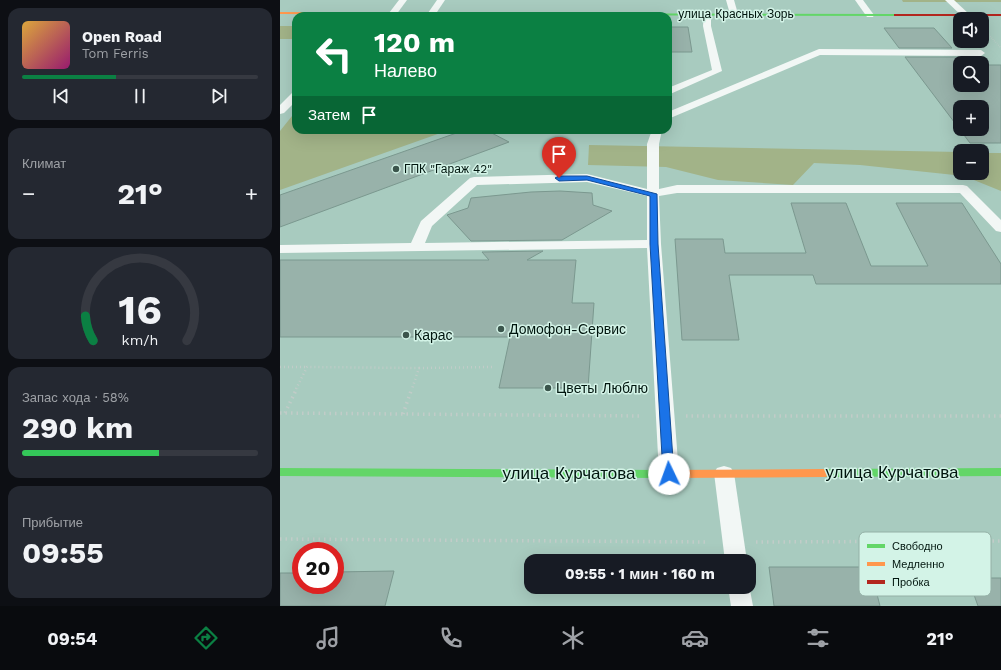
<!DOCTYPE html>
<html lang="ru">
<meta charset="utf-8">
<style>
:root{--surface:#171b24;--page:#242831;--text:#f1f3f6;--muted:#9ea1a6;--line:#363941;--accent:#0b8043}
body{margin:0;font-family:"Work Sans",sans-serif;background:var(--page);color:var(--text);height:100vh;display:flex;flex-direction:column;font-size:15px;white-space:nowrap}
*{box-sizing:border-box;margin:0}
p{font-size:13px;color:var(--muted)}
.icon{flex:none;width:22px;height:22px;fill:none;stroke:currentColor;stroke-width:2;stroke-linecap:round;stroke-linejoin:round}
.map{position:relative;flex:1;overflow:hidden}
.side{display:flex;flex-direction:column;gap:8px;padding:8px;background:#0d0f14;width:280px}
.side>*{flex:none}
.banner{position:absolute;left:12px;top:12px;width:380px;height:122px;border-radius:12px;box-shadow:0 4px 16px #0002;background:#0b8043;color:#fff;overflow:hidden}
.fabs{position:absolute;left:673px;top:12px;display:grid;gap:8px}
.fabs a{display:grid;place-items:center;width:36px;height:36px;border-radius:8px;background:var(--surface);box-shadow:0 4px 16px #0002;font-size:20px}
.speed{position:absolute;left:12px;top:542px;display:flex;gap:8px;font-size:20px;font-weight:700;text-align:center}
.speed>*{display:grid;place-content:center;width:52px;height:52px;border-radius:50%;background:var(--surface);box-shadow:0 4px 16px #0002;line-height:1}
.speed .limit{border:6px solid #d22;background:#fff;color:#111}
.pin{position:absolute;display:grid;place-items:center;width:34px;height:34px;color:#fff;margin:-41px -17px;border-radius:50% 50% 50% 0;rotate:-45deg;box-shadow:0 0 4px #0007}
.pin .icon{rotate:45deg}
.me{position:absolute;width:44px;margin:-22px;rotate:357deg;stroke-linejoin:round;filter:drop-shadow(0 0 3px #0008)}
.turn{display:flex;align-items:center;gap:14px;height:84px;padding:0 16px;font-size:18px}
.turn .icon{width:52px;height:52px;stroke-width:2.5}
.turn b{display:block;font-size:28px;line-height:34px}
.then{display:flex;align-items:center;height:38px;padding:0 16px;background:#0003;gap:8px;font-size:15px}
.big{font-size:30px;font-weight:700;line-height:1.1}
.side .widget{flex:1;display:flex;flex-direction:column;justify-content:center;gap:6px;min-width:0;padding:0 14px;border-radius:12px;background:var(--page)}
.side .dial{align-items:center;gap:0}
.dial svg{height:104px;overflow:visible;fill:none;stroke:var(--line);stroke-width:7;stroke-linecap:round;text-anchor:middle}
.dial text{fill:var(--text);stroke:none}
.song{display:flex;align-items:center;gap:12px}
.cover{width:48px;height:48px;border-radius:6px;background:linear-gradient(135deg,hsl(40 70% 55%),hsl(320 70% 35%))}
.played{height:4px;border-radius:2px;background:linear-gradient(90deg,var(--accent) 40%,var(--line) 40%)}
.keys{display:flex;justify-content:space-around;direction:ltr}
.heat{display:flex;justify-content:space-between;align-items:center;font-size:22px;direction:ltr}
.charge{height:6px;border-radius:3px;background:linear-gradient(90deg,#34c759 58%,var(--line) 0)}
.trip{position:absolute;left:244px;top:554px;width:232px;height:40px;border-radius:12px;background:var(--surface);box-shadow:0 4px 16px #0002;font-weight:700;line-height:40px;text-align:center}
.tabs{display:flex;height:64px;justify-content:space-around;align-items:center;background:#090b0e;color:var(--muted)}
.tabs .icon{width:28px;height:28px}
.tabs .on{color:var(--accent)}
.tabs b{font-size:18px;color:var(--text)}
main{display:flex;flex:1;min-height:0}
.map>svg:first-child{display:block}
.green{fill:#a2b388}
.building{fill:#98b2aa;stroke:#7b988f;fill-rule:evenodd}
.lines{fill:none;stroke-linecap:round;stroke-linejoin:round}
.path-far2{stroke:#c1ccc8;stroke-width:1.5;stroke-dasharray:0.5 1.5;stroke-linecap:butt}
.path-far1{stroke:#c1ccc8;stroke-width:2.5;stroke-dasharray:1 3;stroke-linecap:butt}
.path{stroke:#c1ccc8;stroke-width:3.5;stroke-dasharray:1.5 4;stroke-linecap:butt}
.lane{fill:#f2f7f5;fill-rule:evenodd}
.fast{fill:#63d668;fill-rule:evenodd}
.slow{fill:#ff974d;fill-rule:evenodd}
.jam{fill:#b3261e;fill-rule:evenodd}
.route{fill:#1a73e8;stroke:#114b97}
.poi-dot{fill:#3b554c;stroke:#d3f3e7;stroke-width:1.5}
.labels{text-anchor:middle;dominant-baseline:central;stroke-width:3;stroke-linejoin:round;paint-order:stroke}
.far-street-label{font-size:12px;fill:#00150e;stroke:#d3f3e7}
.far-poi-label{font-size:12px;fill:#00150e;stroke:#d3f3e7;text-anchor:start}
.poi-label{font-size:14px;fill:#00150e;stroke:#d3f3e7;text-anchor:start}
.near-street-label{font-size:17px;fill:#00150e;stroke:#d3f3e7}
.key{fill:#d3f3e7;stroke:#94b0a6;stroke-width:1}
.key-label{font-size:11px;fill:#00150e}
</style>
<main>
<section class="side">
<div class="widget">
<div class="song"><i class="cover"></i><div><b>Open Road</b><p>Tom Ferris</p></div></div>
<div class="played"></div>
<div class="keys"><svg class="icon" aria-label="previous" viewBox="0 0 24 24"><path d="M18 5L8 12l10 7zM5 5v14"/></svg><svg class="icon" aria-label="pause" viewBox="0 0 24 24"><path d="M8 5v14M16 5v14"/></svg><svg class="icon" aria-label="next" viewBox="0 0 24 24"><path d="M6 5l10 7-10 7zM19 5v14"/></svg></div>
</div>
<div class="widget"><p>Климат</p>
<div class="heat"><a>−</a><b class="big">21°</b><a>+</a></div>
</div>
<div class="widget dial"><svg viewBox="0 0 100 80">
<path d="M14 69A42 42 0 1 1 86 69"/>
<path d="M14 69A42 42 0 0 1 8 50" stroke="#0b8043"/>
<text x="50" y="56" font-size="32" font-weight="700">16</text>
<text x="50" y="72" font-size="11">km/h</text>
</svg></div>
<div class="widget"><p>Запас хода · 58%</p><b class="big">290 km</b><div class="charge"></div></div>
<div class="widget"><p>Прибытие</p><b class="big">09:55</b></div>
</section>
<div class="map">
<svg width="721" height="606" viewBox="0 0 721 606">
<rect width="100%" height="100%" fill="#a8cbbf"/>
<g class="green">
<polygon points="622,0 721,0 721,2 623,2"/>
<rect x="0" y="26" width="16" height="13"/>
<polygon points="16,111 16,130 169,130 0,190 0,131"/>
<polygon points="309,145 680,152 680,173 702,173 702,153 721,153 721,191 684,176 580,165 534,163 513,185 438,180 386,167 308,165"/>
</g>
<g class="building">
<polygon points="388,27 408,27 412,52 388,52"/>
<polygon points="604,28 654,28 672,48 619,48"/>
<path d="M625,57H680L685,63H680V85H702V65H721V143H690ZM680,107H702V129H680Z"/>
<polygon points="185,130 206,130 229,142 0,227 0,195"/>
<polygon points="280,191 312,193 313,205 332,211 282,240 191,241 167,215 188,208 191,198 251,192"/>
<polygon points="511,203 566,203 591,266 648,266 616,203 682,203 721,264 721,284 536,284 533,275 449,275 459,340 402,340 395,239 443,239 445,253 526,253"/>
<polygon points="263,251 247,260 296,260 292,303 314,303 308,388 219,388 230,337 0,337 0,260 209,260 202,252"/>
<polygon points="489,567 590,567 600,606 494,606"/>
<polygon points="114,571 105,606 0,606 0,573 21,573 21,585 55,585 55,572"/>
<polygon points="688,578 721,578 721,606 698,606"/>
</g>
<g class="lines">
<polyline class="path-far2" points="706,32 721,48"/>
<g class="path-far1">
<polyline points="0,367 27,367"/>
<polyline points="139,368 212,367"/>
<polyline points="16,389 27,367 139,368 132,389"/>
</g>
<g class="path">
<polyline points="0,413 363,416"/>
<polyline points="5,413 17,388"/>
<polyline points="123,414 132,388"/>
<polyline points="406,416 721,416"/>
<polyline points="0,539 429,542"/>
<polyline points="476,542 721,541"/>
</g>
<g class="lane">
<polygon points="119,0 127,0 116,15 110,15 109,13"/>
<polygon points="157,0 165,0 155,15 149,15 148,13"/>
<polygon points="446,0 454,0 458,14 457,16 450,14"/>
<polygon points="575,0 583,0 594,15 593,17 587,17"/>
<polygon points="665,0 674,0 690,15 683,17"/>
<polygon points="424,12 431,14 431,26 442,71 388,95 388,88 432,70 423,26"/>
<polygon points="539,49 701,50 705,53 701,56 540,55 388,119 388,112"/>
<polygon points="16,92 16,101 4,113 0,114 0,105 12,93"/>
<path d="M372,130H382L379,144V189L397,185H683L687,186L721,220V232L716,231L680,193H397L379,196L381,244L399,474L396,479L389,481L382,479L379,474L367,248L0,253V245L131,243L141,221L190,178L194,177L307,174L367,189V144ZM307,182L367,196V240L145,243L152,226L197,185Z"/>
<polygon points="444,466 451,468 454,473 467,561 445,561 434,473 437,468"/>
<polygon points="469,585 473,606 451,606 448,587 469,587"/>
</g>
<g class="fast">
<polygon points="192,13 616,14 618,15 616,16 190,15 190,13"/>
<polygon points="0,468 383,470 387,471 389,474 387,477 383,478 0,476"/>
<polygon points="721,468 721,476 545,477 541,476 539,473 541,470 545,469"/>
</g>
<g class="slow">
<polygon points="0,12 192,13 194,14 192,15 0,14"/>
<polygon points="545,469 549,470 551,473 549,476 545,477 383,478 379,477 377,474 379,471 383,470"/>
</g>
<rect class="jam" x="614" y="14" width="107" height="2"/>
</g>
<polygon class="route" points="307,176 377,194 378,244 394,474 393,477 384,477 383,474 370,244 370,196 307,180 279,181 275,178 279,176"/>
<g class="poi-dot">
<circle cx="116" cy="169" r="4"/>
<circle cx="221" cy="329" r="4"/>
<circle cx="126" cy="335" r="4"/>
<circle cx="268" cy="388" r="4"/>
</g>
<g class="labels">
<g class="far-street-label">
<text x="456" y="14">улица Красных Зорь</text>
</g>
<g class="far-poi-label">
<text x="124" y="169">ГПК "Гараж 42"</text>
</g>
<g class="poi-label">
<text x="229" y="329">Домофон-Сервис</text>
<text x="134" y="335">Карас</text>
<text x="276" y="388">Цветы Люблю</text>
</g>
<g class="near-street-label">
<text x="612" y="472">улица Курчатова</text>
<text x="289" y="473">улица Курчатова</text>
</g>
</g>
<rect x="579" y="532" width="132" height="64" rx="6" class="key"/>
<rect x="587" y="544" width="18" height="4" fill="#63d668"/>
<rect x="587" y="562" width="18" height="4" fill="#ff974d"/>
<rect x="587" y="580" width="18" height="4" fill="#b3261e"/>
<g class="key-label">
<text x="612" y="550">Свободно</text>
<text x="612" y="568">Медленно</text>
<text x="612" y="586">Пробка</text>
</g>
</svg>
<div class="fabs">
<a><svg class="icon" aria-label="sound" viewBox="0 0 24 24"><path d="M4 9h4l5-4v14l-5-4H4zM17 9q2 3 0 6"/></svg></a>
<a><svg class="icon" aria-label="search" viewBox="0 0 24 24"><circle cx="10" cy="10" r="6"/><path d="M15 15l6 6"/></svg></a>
<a>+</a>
<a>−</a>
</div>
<div class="speed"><div class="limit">20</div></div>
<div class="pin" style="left:279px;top:178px;background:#d93025"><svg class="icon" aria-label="arrive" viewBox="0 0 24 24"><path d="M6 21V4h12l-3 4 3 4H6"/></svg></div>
<svg class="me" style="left:389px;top:474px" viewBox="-20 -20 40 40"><circle r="19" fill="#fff"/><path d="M0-13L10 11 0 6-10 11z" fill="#1a73e8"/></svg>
<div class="trip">09:55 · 1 мин · 160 m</div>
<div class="banner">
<div class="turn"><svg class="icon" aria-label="left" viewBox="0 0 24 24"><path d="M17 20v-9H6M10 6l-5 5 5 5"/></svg><div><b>120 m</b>Налево</div></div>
<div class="then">Затем<svg class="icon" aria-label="arrive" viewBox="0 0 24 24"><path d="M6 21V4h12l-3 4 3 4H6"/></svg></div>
</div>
</div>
</main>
<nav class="tabs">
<b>09:54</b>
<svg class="icon on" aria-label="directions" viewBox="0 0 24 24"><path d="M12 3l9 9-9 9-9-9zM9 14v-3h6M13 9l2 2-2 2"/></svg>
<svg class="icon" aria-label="music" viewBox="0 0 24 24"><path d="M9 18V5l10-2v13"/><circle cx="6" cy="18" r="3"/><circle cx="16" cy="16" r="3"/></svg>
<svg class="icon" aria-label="phone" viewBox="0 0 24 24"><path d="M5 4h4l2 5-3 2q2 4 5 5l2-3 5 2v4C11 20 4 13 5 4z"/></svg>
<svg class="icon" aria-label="climate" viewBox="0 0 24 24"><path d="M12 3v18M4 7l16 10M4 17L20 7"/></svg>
<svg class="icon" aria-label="car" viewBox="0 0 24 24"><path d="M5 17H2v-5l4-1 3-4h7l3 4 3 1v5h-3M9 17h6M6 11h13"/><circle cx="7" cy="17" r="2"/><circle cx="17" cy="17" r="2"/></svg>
<svg class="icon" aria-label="filters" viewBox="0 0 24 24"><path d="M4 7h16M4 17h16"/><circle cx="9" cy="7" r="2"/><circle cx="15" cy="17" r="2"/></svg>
<b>21°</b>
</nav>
